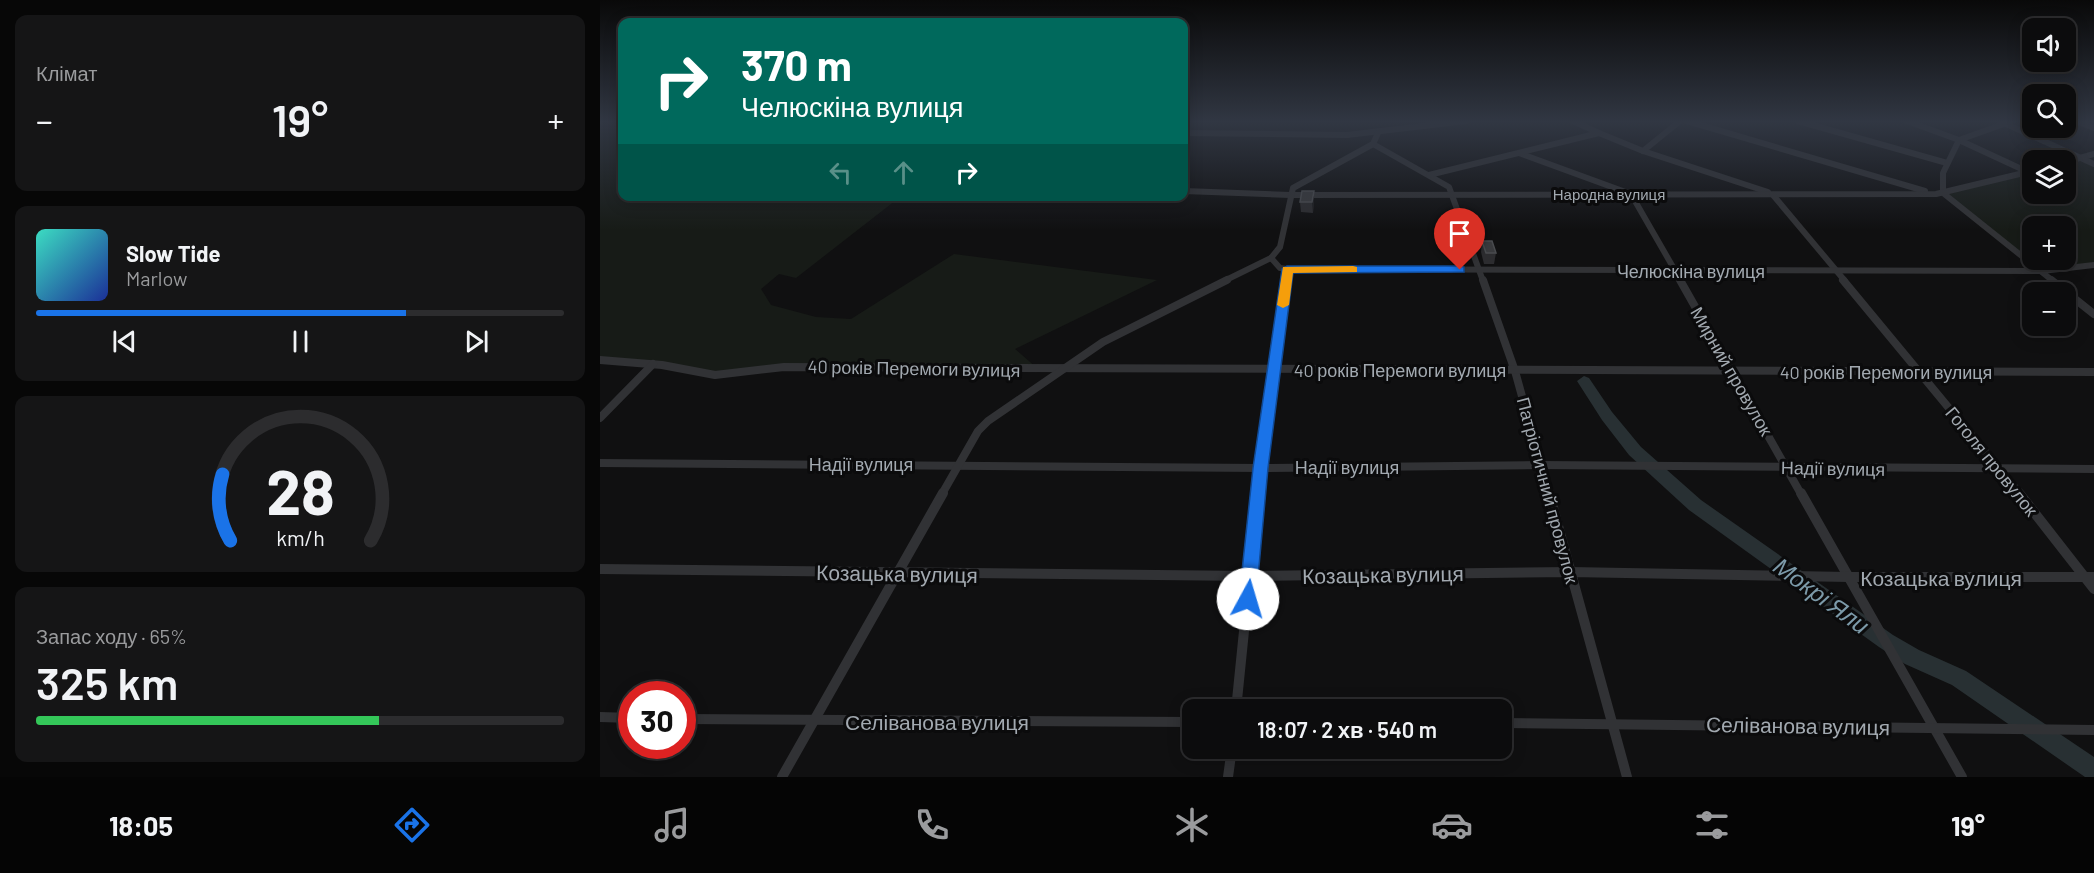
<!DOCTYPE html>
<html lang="uk">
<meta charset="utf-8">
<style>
:root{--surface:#0c0c0d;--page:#151516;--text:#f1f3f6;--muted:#9a9b9d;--line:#2c2c2e;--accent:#1a73e8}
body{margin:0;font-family:Barlow,sans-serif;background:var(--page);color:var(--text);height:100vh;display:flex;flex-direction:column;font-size:22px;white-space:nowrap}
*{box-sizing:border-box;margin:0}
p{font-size:20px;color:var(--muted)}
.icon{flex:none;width:33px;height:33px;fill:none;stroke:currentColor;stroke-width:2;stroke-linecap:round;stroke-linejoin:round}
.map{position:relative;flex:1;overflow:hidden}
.panel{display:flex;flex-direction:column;gap:15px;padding:15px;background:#070707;width:600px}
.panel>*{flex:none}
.top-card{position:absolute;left:18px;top:18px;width:570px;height:183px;border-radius:12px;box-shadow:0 3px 15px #0003,0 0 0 2px var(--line);background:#00695c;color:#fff;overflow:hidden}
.controls{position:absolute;left:1422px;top:18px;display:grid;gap:12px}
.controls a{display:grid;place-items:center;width:54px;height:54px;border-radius:12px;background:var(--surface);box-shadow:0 3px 15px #0003,0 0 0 2px var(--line);font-size:30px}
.speed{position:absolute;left:18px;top:681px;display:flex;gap:12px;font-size:30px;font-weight:700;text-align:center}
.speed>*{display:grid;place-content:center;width:78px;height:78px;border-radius:50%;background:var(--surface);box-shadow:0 3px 15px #0003,0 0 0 2px var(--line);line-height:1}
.speed .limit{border:9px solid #d22;background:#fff;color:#111}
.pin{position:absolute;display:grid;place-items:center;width:51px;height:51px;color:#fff;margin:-62px -26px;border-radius:50% 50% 50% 0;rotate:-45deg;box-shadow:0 0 6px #0007}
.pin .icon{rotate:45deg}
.me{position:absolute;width:66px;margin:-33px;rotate:6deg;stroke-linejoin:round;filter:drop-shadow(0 0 4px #0008)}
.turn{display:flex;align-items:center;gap:21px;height:126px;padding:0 24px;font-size:27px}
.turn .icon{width:78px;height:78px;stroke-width:2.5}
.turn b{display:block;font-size:42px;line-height:51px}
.lanes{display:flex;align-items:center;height:57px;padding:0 24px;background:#0003;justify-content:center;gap:30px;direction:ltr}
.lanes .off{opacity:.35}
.big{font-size:45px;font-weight:600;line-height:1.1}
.panel .card{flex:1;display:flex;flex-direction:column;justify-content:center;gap:9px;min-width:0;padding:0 21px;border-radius:12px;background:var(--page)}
.panel .dial{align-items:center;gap:0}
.dial svg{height:156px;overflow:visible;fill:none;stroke:var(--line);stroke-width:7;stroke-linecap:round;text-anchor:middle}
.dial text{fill:var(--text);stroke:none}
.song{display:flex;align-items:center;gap:18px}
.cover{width:72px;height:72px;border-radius:9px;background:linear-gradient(135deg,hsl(170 70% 55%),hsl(230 70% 35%))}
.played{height:6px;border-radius:3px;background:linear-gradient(90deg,var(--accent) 70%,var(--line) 70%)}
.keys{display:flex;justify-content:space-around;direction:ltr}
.heat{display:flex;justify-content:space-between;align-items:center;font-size:33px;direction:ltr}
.charge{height:9px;border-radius:4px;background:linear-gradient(90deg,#34c759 65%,var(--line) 0)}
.trip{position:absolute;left:582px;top:699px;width:330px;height:60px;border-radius:12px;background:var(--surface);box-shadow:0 3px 15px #0003,0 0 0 2px var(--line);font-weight:600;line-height:60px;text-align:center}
.menu{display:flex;height:96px;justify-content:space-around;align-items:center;background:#050505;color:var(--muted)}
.menu .icon{width:42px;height:42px}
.menu .on{color:var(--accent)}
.menu b{font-size:27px;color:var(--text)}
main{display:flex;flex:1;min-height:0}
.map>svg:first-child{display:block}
.green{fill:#171b17;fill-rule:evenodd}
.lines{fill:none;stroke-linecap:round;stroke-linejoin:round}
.river{fill:#283033;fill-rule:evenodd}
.minor-far2{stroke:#313235;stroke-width:6}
.minor-far1{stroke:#313235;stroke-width:8}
.minor{stroke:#313235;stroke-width:10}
.wall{fill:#2c2c2f}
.shaded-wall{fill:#1b1b1d}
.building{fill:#393a3d;stroke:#494b4f;stroke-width:1.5}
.route{fill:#1a73e8;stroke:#114b97;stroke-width:1.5}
.slow{fill:#f59e0b}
.labels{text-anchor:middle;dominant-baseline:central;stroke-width:6;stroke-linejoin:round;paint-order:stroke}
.far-street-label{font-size:15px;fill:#a2a9b0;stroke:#0b0b0c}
.street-label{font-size:18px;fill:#a2a9b0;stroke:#0b0b0c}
.near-street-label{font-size:21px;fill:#a2a9b0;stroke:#0b0b0c}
.near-water-label{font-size:24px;font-style:italic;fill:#7c9aa9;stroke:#0b0b0c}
</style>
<main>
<section class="panel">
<div class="card"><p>Клімат</p>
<div class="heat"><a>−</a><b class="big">19°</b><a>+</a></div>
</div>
<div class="card">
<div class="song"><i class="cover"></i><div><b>Slow Tide</b><p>Marlow</p></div></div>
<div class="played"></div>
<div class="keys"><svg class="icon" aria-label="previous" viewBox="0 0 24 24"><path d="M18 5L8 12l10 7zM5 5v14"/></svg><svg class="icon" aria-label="pause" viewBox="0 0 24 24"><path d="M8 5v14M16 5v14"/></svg><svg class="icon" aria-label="next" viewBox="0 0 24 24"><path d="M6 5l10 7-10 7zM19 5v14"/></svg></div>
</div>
<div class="card dial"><svg viewBox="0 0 100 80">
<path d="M14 69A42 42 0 1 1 86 69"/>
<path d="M14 69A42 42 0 0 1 10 35" stroke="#1a73e8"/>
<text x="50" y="56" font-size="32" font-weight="700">28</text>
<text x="50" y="72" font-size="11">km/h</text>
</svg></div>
<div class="card"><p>Запас ходу · 65%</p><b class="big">325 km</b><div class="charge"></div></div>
</section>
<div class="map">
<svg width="1494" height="777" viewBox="0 0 1494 777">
<rect width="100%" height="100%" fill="#101011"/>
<g class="green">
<polygon points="0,121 22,121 22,196 300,197 196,278 179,274 161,289 171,305 216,317 251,319 354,254 557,280 415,349 438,369 184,367 127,375 0,360"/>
<path d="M1481,158L1494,164V265L1442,271L1343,193L1432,171V194H1466V162ZM1432,226H1466V260H1432Z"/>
</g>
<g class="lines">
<polygon class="river" points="984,376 989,378 1012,412 1041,447 1101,500 1293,635 1319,650 1366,671 1494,757 1494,777 1485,777 1352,685 1305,664 1279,647 1089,510 1029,455 1002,420 977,381"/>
<g class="minor-far2">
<polyline points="973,121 999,133"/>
<polyline points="1087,121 1325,191"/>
<polyline points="1198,121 1347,163"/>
<polyline points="1307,121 1359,140 1428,172"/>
<polyline points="1412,121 1359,140 1343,173 1343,193 1453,281"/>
<polyline points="1477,121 1494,128"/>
<polyline points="1404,123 1494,164"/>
<polyline points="584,133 747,135 866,121"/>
<polyline points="773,144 849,187 883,281"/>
<polyline points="1043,151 1080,121"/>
<polyline points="919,153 1031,194 1081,281"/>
<polyline points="1466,162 1494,154"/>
<polyline points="829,175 999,133 1043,151 1168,192"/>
<polyline points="584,191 690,195 1336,194 1432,171"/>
<polyline points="1173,195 1245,281"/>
<polyline points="671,258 680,268 687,269 685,281"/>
<polyline points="687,269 1442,271 1494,265"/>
<polyline points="624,281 671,258 680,247 693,188 773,144 778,133"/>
</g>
<g class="minor-far1">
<polyline points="883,280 915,371 949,494"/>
<polyline points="1080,280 1201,494"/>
<polyline points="1243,280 1420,494"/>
<polyline points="1451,280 1494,314"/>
<polyline points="0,360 62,365 115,375 184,367 1494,372"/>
<polyline points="0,418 53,364"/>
<polyline points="0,463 661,468 939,465 1494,469"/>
<polyline points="342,494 378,431 388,421 503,342 627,280"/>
<polyline points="658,494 686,280"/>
</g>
<g class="minor">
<polyline points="949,493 1027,777"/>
<polyline points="1201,493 1362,777"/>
<polyline points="1419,493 1494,589"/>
<polyline points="0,569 650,576 970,572 1249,577 1494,577"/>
<polyline points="636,710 658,493"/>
<polyline points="0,717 32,718"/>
<polyline points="82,719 592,722"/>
<polyline points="902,723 1494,730"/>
<polyline points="182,777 343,493"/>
<polyline points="628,777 632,748"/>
</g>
</g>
<g class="wall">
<polygon points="714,201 713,213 701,212 700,202"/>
<polygon points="882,241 896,253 894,264 884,264 881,252"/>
</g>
<polygon class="shaded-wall" points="714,191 714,201 713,213 712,202"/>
<g class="building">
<polygon points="702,191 714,191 712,202 700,202"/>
<polygon points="882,241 892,241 896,253 886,253"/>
</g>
<linearGradient id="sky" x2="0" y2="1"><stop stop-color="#090909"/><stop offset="0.53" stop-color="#313743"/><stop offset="1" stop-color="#313743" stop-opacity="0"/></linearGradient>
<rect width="1494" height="230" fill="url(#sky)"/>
<polygon class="route" points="860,266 864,267 864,272 693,273 668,468 656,599 654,604 648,606 642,604 639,599 653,468 682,269 687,266"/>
<polygon class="slow" points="753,266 757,267 757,272 693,273 689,305 683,308 677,305 683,267"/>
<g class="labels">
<g class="far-street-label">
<text x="1009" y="194">Народна вулиця</text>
</g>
<g class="street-label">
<text x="1091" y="271">Челюскіна вулиця</text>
<text transform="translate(314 368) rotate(1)">40 років Перемоги вулиця</text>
<text x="800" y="370">40 років Перемоги вулиця</text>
<text transform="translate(1132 371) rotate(60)">Мирний провулок</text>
<text x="1286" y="372">40 років Перемоги вулиця</text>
<text transform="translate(1392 461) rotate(51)">Гоголя провулок</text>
<text x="261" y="464">Надії вулиця</text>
<text x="747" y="467">Надії вулиця</text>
<text transform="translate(1233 468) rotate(1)">Надії вулиця</text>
<text transform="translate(948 490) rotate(75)">Патріотичний провулок</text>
</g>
<g class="near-street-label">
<text transform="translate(297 573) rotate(1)">Козацька вулиця</text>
<text transform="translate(783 574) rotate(-1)">Козацька вулиця</text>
<text x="1341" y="577">Козацька вулиця</text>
<text x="337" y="721">Селіванова вулиця</text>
<text transform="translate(1198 725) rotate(1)">Селіванова вулиця</text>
</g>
<g class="near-water-label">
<text transform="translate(1222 595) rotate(36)">Мокрі Яли</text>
</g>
</g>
</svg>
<div class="controls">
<a><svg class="icon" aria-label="sound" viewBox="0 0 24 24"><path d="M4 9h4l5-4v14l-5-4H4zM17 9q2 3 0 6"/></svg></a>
<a><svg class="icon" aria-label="search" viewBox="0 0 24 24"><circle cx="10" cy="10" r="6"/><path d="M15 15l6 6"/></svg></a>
<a><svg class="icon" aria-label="layers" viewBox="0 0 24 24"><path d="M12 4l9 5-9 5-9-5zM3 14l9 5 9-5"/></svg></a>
<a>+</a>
<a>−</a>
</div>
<div class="speed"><div class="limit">30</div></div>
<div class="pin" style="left:860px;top:270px;background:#d93025"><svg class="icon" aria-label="arrive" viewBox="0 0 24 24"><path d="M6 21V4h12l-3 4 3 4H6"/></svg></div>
<svg class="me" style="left:648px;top:599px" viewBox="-20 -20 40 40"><circle r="19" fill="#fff"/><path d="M0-13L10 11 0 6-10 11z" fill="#1a73e8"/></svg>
<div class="trip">18:07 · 2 хв · 540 m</div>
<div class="top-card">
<div class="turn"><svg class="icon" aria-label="right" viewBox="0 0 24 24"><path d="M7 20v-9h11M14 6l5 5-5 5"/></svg><div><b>370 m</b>Челюскіна вулиця</div></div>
<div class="lanes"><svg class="icon off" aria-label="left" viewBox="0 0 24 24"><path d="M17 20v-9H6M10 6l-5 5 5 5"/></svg><svg class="icon off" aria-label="ahead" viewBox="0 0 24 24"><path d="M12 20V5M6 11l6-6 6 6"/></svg><svg class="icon" aria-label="right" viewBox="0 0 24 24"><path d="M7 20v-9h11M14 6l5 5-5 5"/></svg></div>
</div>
</div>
</main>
<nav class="menu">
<b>18:05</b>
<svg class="icon on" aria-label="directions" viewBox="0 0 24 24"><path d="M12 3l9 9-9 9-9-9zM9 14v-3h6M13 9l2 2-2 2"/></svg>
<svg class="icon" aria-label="music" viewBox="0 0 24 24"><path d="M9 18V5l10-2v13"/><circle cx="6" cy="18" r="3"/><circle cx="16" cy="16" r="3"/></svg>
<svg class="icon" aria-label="phone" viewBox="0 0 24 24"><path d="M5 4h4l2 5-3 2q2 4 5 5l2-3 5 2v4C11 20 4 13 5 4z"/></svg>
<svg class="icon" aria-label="climate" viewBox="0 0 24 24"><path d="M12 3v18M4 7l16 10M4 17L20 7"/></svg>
<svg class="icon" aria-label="car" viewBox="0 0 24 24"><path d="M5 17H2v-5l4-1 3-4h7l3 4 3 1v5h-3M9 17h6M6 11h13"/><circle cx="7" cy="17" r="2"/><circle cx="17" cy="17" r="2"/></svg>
<svg class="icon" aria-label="filters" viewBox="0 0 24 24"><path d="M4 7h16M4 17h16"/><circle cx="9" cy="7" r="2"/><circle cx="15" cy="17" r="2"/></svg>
<b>19°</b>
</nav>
